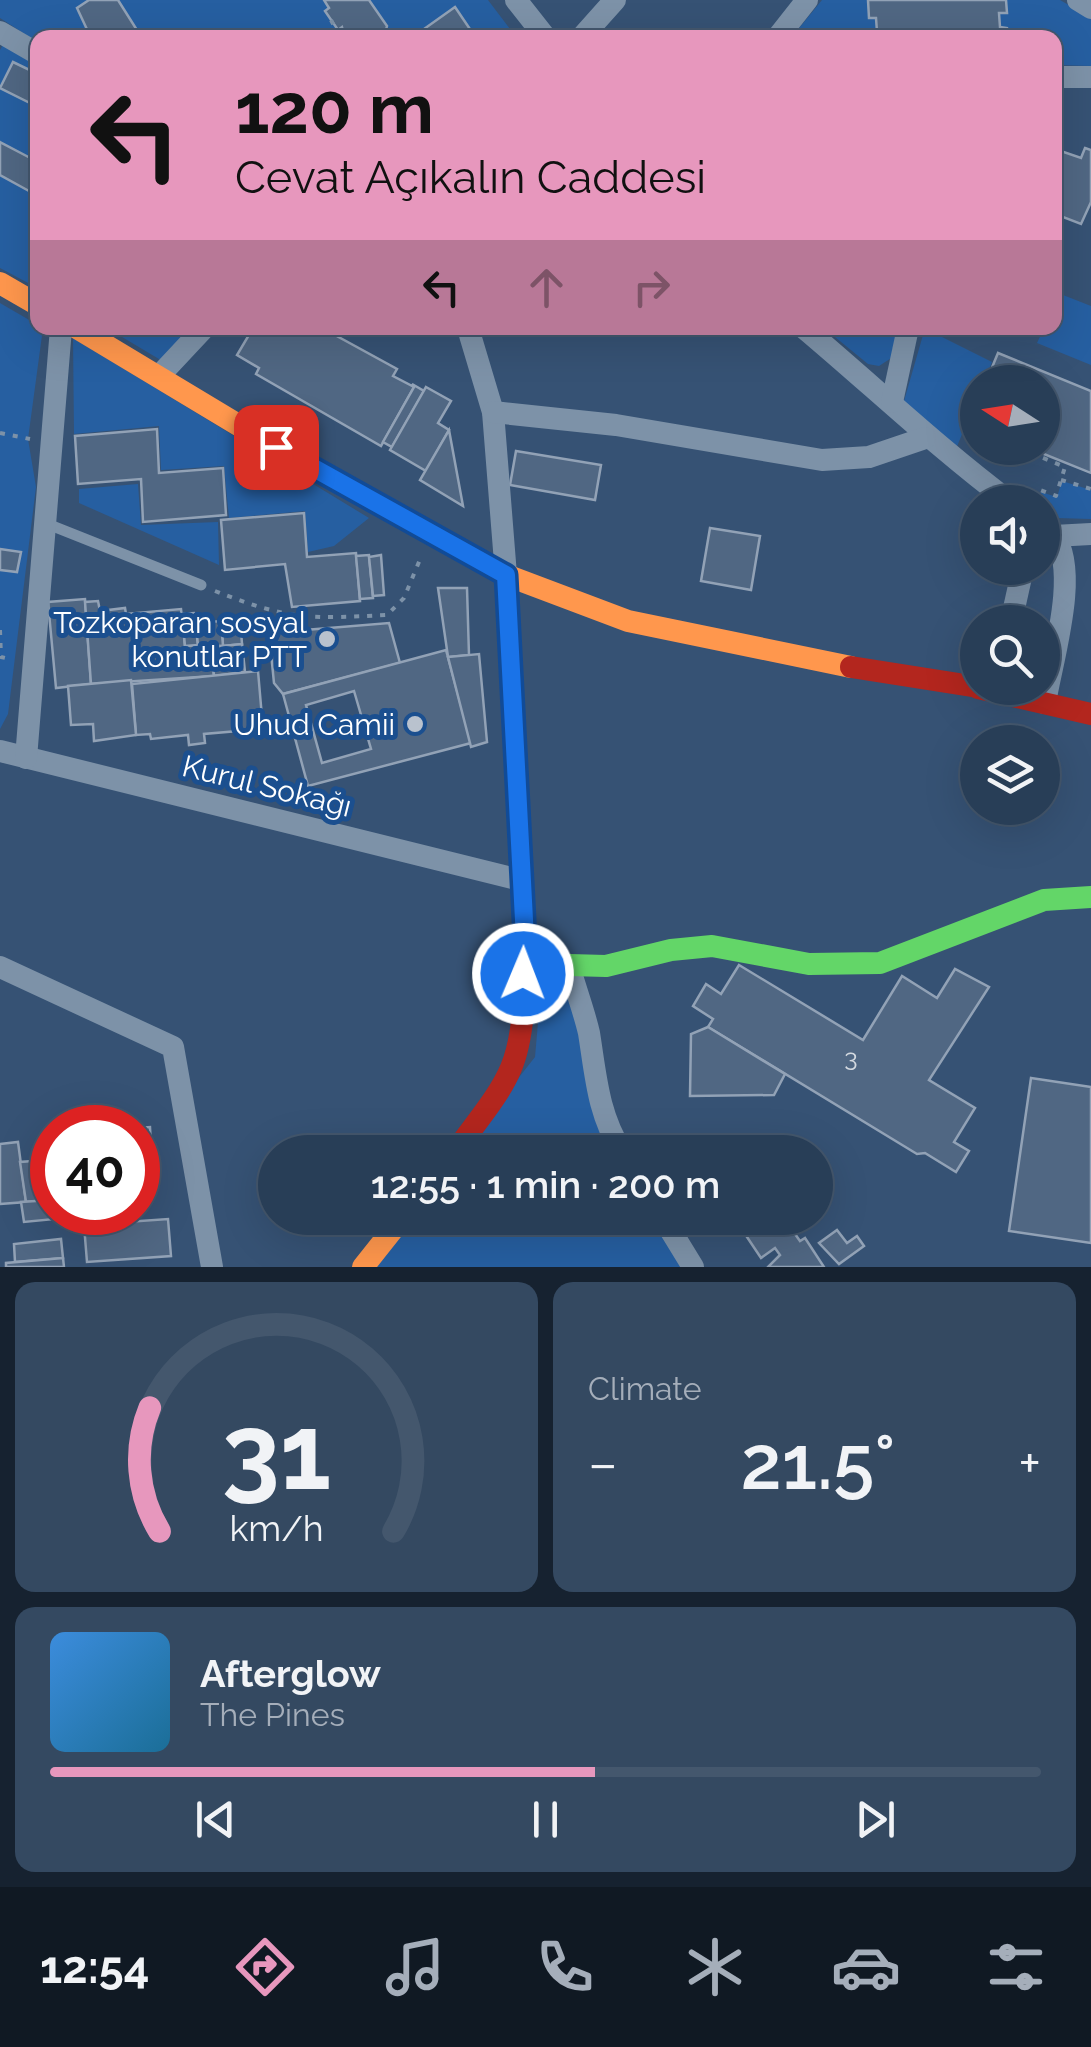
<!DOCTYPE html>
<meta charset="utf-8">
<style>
:root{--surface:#283e57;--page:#344961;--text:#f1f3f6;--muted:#a5aeba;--line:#44576d;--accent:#e797bd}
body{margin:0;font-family:Raleway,sans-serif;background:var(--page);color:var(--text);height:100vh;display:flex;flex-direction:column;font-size:38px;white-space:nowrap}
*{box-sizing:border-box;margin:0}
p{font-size:32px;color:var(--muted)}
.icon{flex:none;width:55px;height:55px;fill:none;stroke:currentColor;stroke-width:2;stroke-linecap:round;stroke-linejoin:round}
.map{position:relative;height:1267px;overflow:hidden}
.side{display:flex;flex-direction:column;gap:15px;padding:15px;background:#162230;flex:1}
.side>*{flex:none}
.hud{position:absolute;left:30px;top:30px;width:1032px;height:305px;border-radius:20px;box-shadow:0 10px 40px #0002,0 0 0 2px var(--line);background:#e797bd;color:#111;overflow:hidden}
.needle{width:65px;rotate:282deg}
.controls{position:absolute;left:960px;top:365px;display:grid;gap:20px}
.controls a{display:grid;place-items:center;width:100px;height:100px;border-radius:50%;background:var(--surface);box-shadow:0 10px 40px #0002,0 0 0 2px var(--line);font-size:50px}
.speed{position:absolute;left:30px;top:1105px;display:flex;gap:20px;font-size:50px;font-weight:700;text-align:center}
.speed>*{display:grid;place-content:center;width:130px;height:130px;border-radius:50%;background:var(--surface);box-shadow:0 10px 40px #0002,0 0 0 2px var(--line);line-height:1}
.speed .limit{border:15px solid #d22;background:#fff;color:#111}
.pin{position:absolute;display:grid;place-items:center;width:85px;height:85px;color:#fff;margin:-42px;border-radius:20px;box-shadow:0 5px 15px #0006}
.me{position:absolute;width:110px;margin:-55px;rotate:1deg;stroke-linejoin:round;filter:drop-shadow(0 0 8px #0008)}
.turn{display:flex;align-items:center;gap:35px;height:210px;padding:0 40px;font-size:45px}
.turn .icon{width:130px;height:130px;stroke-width:2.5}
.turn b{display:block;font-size:70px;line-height:85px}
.lanes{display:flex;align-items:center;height:95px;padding:0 40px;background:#0003;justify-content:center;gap:50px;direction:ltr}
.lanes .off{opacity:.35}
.big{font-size:75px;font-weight:600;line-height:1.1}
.side .widget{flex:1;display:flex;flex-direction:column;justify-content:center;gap:15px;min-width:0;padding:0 35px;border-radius:20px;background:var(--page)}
.side .dial{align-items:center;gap:0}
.dial svg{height:260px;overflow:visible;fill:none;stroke:var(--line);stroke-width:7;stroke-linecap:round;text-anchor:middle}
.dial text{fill:var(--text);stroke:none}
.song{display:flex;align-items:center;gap:30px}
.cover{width:120px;height:120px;border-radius:15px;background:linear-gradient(135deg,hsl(210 70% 55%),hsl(200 70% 35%))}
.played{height:10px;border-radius:5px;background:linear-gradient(90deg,var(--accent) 55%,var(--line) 55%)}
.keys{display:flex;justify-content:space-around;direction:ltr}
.heat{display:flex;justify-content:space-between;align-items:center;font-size:55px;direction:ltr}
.side .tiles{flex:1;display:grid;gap:15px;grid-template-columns:1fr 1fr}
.widget:last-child{grid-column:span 2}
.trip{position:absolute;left:258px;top:1135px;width:575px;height:100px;border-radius:50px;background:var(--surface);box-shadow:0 10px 40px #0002,0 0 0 2px var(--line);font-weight:600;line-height:100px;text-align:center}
.tabs{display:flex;height:160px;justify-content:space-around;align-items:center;background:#101923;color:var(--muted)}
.tabs .icon{width:70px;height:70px}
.tabs .selected{color:var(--accent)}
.tabs b{font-size:45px;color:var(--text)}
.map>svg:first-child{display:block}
.green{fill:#265fa1}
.building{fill:#506783;stroke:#92a2b6;stroke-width:2.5;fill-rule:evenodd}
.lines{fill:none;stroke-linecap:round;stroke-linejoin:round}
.path{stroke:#7d92a8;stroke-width:4;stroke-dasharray:5 8;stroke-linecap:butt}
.lane{stroke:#7d92a8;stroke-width:11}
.street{stroke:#7d92a8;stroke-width:22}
.fast{stroke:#63d668;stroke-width:22}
.slow{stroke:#ff974d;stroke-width:22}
.jam{stroke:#b3261e;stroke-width:22}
.route-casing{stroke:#114b97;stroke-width:25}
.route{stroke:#1a73e8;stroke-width:18}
.poi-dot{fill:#b9c2ce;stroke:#1b4f8f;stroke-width:4}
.labels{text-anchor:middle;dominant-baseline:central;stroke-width:10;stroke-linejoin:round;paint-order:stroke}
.number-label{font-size:25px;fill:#d3d9e0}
.poi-label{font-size:30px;fill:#fff;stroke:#1b4f8f;text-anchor:end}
.street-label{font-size:30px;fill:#fff;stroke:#1b4f8f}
</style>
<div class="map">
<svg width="1091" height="1267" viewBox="0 0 1091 1267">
<rect width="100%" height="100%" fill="#365274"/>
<g class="green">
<polygon points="0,0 488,0 516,37 38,38 37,42 0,18"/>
<polygon points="822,0 1060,0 1091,18 1091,66 1055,65 1055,38 791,38"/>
<polygon points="5,41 37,61 38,270 30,284 0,268 0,50"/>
<polygon points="1058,293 1091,306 1091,365 1037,343 1044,328 1055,328"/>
<polygon points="0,303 43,328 28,439 36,487 8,714 0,729"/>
<polygon points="107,328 190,328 164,362"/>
<polygon points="824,328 902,328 896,355 879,366 868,364"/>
<polygon points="925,328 943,328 940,336 992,362 984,382 978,382 977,397 956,449 904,401"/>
<polygon points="73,338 369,518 334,546 308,552 305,511 229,518 224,466 161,470 159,426 74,434"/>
<polygon points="1062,481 1091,490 1091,519 1057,518 1043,510 1042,502 1038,502 1041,492 1057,497"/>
<polygon points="138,484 141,525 218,522 219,565 79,503 79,489"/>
<polygon points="570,994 622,1152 460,1152 535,1057 539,1011"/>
<polygon points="404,1218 663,1218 690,1267 363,1267"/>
</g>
<g class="building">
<polygon points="89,0 118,0 142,38 91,38 77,8"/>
<polygon points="324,0 369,0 387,26 385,34 345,38 342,27 338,30 325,11 329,8"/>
<polygon points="868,0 1006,0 1007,13 999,13 1000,27 1007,28 1008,38 870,38 870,32 877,32 876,18 869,18"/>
<polygon points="455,7 476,38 430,38 424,29"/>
<polygon points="13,62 38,74 38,107 0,88"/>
<polygon points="0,142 38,162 29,191 0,175"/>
<polygon points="1085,148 1091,150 1091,202 1081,224 1055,214 1055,149 1081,158"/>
<polygon points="253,328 322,328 397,369 393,376 414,387 381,446 256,374 259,368 237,355"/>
<polygon points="998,353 1091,391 1091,473 1029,448 1042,448 1042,382 986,382"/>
<polygon points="412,384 424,391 392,447 383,442 414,387"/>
<polygon points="426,387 451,401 438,423 449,430 426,471 390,450"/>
<polygon points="157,429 159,473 223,468 226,515 143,522 141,479 78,484 75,436"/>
<polygon points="449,430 463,506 420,480"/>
<polygon points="516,451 601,465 595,500 510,485"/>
<polygon points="304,513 307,557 356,553 360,601 292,607 285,564 225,570 221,520"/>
<polygon points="710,528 760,536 751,590 701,581"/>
<polygon points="0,549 21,552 17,572 0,570"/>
<polygon points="369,555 373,598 360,599 356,556"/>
<polygon points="381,555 384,595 373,596 369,557"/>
<polygon points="438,588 467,588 469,655 448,657"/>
<polygon points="85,599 91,684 56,688 48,602"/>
<polygon points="98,601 100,611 125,608 126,614 181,609 185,646 211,643 214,676 91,684 85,602"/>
<polygon points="194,613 198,645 185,646 182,614"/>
<polygon points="240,618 242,644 223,646 221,619"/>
<polygon points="195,619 199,623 221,621 223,646 198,645"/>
<polygon points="389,623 400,663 283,694 274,683 269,633"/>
<polygon points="242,644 245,672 214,676 211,647"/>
<path d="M446,650L471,743L308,786L283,694ZM354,691L371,749L322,763L306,705Z"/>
<polygon points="479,654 487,742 471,747 448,657"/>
<polygon points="258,671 263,729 204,734 205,743 189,745 188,735 151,739 150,734 136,735 132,684"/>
<polygon points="131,680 136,735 94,741 93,724 71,725 68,686"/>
<polygon points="739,965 863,1040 902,976 937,998 955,969 989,987 929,1080 975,1108 954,1142 969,1151 956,1172 925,1153 917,1154 708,1027 713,1019 693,1006 706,984 721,994"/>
<polygon points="708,1027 785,1074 774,1095 690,1096 691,1034"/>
<polygon points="1031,1078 1091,1087 1091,1243 1009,1231"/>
<polygon points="150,1127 152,1164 138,1165 138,1128"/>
<polygon points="18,1142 26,1202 0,1204 0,1144"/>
<polygon points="46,1160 51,1200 26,1202 20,1162"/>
<polygon points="51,1200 55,1219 24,1222 21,1202"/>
<polygon points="756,1218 790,1218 799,1231 795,1234 800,1241 805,1238 824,1267 768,1267 780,1255 775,1248 761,1258 741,1228"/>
<polygon points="168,1219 171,1256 87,1262 84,1225"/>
<polygon points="837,1230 847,1243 857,1236 864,1246 839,1264 819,1243"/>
<polygon points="61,1239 63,1258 15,1262 14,1244"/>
<polygon points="63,1258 64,1267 6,1267 6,1263"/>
</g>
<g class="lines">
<g class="path">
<polyline points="331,20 340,38"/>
<polyline points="79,38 85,28"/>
<polyline points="0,433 30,439"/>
<polyline points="964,435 968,426 978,429"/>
<polyline points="1019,448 1065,467 1056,496 1040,490 1038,502"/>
<polyline points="1061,480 1091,489"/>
<path d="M215,591C289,620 309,619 387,615L404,598L421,557"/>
<polyline points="0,630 1,657 10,659"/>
</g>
<polyline class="lane" points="45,523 201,585"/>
<g class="street">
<polyline points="516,0 546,38"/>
<polyline points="1078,0 1091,8"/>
<polyline points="0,32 38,54"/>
<polyline points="581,38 615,0"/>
<polyline points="777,38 807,0"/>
<polyline points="1055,77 1091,77"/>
<polyline points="472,328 470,335 493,412 506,575"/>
<path d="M804,328C873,386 938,448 1010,502"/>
<polyline points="160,375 204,328"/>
<polyline points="892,402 908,328"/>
<polyline points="493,412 616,425 822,460 869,457 925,438"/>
<polyline points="1046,530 1054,536 1091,534"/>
<path d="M1042,539L1054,536C1080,571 1052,660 1045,703"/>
<polyline points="1011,622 1023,568"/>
<polyline points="0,751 520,880"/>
<polyline points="26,758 61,328"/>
<path d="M525,939L543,957L569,965C575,988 584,1011 589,1033C596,1077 598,1114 622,1152"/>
<polyline points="0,967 173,1047 212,1267"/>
<polyline points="663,1218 693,1267"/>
</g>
<g class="fast">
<polyline points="506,575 519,821"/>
<polyline points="569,965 606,966 671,950 712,946 809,964 880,963 1044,900 1091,897"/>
</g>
<g class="slow">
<polyline points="0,283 38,305"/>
<polyline points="77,328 275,447 506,575 628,621 851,667"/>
<polyline points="363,1267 402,1218"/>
</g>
<g class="jam">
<polyline points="851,667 978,687"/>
<polyline points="978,688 1091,714"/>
<path d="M455,1152C473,1126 499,1097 511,1068C535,1012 522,884 519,821"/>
</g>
</g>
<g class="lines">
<defs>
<polyline id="route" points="276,447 506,575 525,939 523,974"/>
</defs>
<use href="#route" class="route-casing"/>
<use href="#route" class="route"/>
</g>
<g class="poi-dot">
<circle cx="327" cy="639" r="10"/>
<circle cx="415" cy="724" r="10"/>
</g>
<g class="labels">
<g class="number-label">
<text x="851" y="1057">3</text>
</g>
<g class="poi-label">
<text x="307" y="622">Tozkoparan sosyal<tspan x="307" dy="34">konutlar PTT</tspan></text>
<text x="395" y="724">Uhud Camii</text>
</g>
<g class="street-label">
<text transform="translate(267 786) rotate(14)">Kurul Sokağı</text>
</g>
</g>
</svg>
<div class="controls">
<a><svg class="needle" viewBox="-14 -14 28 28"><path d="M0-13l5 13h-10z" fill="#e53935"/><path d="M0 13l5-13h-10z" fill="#a5aeba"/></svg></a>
<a><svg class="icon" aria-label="sound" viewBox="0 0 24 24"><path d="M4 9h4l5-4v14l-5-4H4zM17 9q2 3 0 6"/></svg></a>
<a><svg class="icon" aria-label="search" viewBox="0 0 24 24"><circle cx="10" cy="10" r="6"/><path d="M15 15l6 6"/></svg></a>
<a><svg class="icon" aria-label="layers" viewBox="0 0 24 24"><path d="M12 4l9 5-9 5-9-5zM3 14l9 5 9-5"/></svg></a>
</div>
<div class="speed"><div class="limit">40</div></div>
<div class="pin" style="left:276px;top:447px;background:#d93025"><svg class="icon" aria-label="arrive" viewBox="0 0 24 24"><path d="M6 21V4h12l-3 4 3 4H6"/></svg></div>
<svg class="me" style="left:523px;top:974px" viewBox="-20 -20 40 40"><circle r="17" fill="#1a73e8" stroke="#fff" stroke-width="3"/><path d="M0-11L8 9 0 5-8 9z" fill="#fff"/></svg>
<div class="trip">12:55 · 1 min · 200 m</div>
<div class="hud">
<div class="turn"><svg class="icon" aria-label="left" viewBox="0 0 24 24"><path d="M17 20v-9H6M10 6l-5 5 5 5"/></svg><div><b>120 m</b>Cevat Açıkalın Caddesi</div></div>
<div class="lanes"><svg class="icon" aria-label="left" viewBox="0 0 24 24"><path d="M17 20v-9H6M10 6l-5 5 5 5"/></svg><svg class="icon off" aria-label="ahead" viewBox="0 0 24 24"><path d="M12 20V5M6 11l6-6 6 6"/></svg><svg class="icon off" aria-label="right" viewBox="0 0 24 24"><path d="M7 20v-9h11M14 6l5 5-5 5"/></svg></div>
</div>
</div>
<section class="side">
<div class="tiles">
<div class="widget dial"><svg viewBox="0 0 100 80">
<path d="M14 69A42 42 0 1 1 86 69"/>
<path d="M14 69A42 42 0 0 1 11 31" stroke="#e797bd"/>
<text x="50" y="56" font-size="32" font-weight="700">31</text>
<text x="50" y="72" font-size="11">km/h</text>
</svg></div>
<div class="widget"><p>Climate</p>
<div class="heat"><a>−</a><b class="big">21.5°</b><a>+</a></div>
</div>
<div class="widget">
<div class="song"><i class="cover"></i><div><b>Afterglow</b><p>The Pines</p></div></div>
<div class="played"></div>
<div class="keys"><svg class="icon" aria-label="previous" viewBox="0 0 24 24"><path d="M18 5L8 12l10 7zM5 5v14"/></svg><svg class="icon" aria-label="pause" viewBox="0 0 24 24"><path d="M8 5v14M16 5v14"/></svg><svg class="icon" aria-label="next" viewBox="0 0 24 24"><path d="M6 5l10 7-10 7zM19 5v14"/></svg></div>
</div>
</div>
</section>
<nav class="tabs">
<b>12:54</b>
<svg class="icon selected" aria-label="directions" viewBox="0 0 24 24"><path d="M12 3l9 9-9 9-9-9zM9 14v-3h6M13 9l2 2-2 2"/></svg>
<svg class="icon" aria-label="music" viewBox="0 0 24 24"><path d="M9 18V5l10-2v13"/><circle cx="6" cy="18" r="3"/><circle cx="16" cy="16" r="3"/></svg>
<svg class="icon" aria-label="phone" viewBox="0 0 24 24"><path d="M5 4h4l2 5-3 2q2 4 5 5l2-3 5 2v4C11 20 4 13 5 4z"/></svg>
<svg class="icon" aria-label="climate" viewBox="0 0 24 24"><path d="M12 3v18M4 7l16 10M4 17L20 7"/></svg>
<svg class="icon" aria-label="car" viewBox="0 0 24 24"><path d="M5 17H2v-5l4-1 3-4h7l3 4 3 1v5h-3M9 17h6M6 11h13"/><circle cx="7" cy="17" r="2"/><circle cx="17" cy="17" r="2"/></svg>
<svg class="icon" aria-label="filters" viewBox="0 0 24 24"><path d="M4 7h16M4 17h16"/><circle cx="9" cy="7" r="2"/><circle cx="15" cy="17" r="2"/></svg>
</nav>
